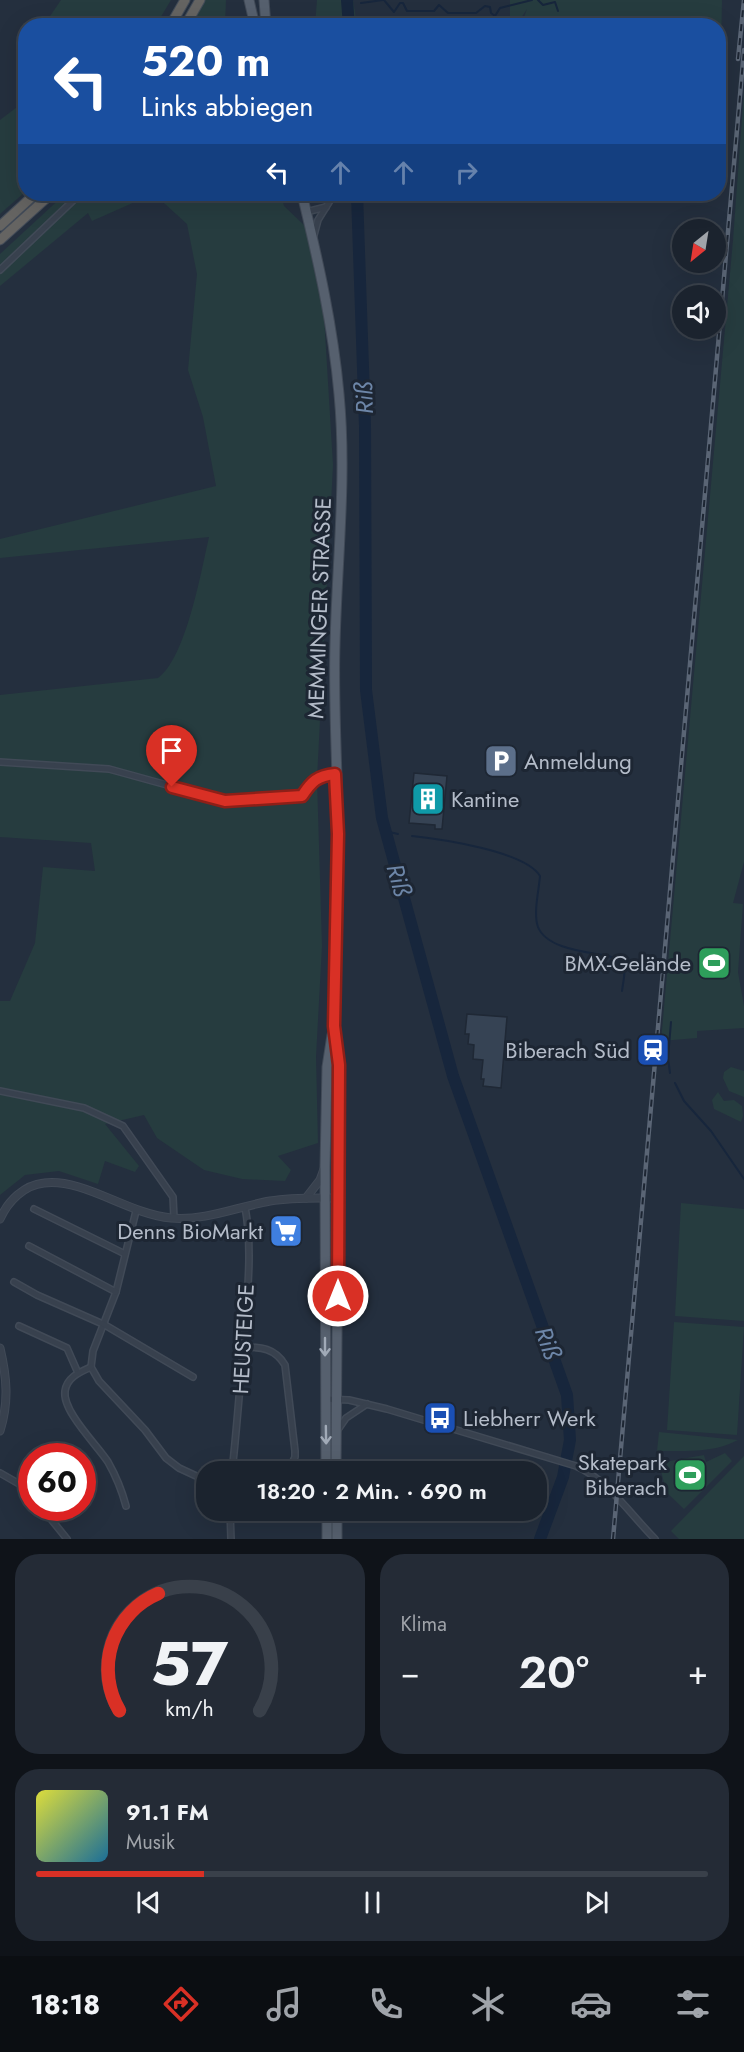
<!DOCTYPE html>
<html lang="de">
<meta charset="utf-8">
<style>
:root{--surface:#1b232e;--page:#242b36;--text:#f1f3f6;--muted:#a0a4aa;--line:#39404a;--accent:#d93025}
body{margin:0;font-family:Jost,sans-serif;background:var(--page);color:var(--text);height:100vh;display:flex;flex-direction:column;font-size:22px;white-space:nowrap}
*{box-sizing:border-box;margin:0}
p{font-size:20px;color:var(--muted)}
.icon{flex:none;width:33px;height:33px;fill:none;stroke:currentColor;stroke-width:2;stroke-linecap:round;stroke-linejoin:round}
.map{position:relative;height:1539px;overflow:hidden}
.sheet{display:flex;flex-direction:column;gap:15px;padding:15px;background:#0f1319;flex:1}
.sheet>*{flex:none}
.guide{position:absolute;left:18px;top:18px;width:708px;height:183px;border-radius:24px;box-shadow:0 6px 24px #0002,0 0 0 2px var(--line);background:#1a4fa0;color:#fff;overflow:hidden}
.needle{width:39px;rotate:210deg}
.tools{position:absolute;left:672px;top:219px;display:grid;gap:12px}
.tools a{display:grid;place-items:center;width:54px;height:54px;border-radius:50%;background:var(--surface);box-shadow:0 6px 24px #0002,0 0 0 2px var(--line);font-size:30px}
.speed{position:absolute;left:18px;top:1443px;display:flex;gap:12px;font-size:30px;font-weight:700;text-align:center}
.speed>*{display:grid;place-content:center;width:78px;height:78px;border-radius:50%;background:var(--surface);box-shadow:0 6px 24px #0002,0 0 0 2px var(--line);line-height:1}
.speed .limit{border:9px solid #d22;background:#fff;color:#111}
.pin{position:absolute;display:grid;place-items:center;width:51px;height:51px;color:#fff;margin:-62px -26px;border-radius:50% 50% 50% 0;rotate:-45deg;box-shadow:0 0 6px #0007}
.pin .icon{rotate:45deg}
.me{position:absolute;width:66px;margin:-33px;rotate:0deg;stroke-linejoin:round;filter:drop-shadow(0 0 4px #0008)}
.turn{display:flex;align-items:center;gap:21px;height:126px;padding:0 24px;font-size:27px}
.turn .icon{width:78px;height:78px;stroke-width:2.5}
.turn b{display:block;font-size:42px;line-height:51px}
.lanes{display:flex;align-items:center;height:57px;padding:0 24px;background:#0003;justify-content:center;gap:30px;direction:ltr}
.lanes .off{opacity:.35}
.big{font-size:45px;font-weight:600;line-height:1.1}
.sheet .widget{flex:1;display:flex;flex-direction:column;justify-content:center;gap:9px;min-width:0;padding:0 21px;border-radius:24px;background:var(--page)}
.sheet .dial{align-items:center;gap:0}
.dial svg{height:156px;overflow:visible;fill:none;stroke:var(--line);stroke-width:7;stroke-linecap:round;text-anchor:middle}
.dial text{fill:var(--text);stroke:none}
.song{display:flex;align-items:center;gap:18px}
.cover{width:72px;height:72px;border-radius:9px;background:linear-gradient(135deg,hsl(60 70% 55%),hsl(200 70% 35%))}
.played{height:6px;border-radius:3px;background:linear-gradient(90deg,var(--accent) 25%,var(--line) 25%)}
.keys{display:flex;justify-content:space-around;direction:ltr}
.heat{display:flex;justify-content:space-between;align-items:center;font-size:33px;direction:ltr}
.sheet .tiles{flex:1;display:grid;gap:15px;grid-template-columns:1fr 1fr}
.widget:last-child{grid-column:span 2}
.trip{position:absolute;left:196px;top:1461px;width:351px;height:60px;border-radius:24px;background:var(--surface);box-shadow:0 6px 24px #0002,0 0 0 2px var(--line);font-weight:600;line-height:60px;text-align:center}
.dock{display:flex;height:96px;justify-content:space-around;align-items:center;background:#0b0e12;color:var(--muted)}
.dock .icon{width:42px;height:42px}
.dock .on{color:var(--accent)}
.dock b{font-size:27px;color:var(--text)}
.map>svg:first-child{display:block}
.green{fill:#263c3f}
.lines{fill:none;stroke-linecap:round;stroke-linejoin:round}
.stream{stroke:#17263c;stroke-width:2}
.river{stroke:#17263c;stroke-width:12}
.building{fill:#364354;stroke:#1f2835;stroke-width:1.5}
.minor-casing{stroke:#414a57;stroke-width:8}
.tertiary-casing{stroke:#414a57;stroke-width:9}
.primary-casing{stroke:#414a57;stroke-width:11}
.trunk-casing{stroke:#434c59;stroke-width:11}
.minor{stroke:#38414e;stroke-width:5}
.tertiary{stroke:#38414e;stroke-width:7}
.primary{stroke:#56606e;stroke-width:9}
.trunk{stroke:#656462;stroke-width:9}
.rail-casing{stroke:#5a6575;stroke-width:4.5}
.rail{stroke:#1d2633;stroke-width:2;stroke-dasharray:7;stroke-linecap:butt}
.oneway{stroke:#a1aab7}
.route-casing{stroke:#8d1f18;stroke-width:15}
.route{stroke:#d93025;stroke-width:10}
.labels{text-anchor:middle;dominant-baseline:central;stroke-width:6;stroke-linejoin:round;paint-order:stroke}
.street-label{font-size:22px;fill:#b4bcc9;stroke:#1d2633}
.poi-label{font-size:22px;fill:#b4bcc9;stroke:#1d2633;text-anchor:end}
.water-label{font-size:24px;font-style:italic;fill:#6d86a8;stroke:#1d2633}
</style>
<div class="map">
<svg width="744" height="1539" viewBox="0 0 744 1539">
<rect width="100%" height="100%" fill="#242f3e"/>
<g class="green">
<polygon points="61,0 171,0 156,25 44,25"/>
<polygon points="205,0 226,0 225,25 190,26"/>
<polygon points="317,0 353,0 357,25 315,25"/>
<polygon points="510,0 722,0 721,53 719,51 718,26 521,25 527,9 519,21 510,19"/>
<polygon points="744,91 744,862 733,903 743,904 738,972 744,1006 744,1028 697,1031 697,1038 661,1041 733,240"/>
<polygon points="25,101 25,192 0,214 0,120"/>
<polygon points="65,194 153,194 92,221 88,213 0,286 0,254"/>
<path d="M154,194H281L284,206L305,226L324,316L333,465L317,779L322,946L316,1057L318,1143L278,1156L291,1170L285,1181L242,1179L204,1170L157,1138L144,1115L105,1124L139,1166L135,1172L105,1161L98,1184L59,1171L25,1175L0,1195V1001H10L35,943L43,867L95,871L91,843L0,837V695L158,678C186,658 201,572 209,537L0,558V539L216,486L203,417L188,370L197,274L187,224Z"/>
<polygon points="731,1067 744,1071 744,1097 729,1091 723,1078 724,1072"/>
<polygon points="718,1092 724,1101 734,1100 742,1106 743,1116 741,1122 714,1109 712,1100"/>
<polygon points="681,1203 744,1209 744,1321 675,1316"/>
<polygon points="674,1322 744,1327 737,1435 667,1430"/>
<path d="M659,1432L738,1440C714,1453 685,1451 657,1451Z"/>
<polygon points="725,1453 732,1461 684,1509 663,1489 665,1487 659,1463 704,1455 706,1462"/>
<polygon points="744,1456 744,1539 679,1539 671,1531"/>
</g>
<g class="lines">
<g class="stream">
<polyline points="384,0 394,12 400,3 403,3 407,11 434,11 439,5 448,13 476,13 485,6 490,7 491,13 495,16 500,8 532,0"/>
<polyline points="538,0 543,5 555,2 558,11"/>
<polyline points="361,3 383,0"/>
<polyline points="385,831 398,834"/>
<path d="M412,836C440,839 525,851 540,876C539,890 533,913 538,927C550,957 619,951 624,963C626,971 623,983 622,991"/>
<polyline points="670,1073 668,1058 671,1022"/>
<polyline points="675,1083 684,1101 711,1131 744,1179"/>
</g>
<g class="river">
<polyline points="347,0 349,26"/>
<polyline points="357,194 365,426 366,690 382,818 453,1076 567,1395 570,1440 563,1477 540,1539"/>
</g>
</g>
<g class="building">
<polygon points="414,773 447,776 442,829 435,829 435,825 409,823"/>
<polygon points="467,1014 507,1017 501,1088 483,1086 484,1079 481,1079 483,1060 473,1059 474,1045 468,1044 469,1034 465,1034"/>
</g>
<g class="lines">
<defs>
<g id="minor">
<polyline points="309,194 319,198 332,198"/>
<polyline points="287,199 302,197"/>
<polyline points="306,212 326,207"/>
<polyline points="314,235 318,220 333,196 329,194"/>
<polyline points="0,270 80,194"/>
<path d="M0,762L109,769L225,801L302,796C312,782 317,776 335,774"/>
<polyline points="0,1091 84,1108 123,1126 173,1197 174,1218"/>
<polyline points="34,1209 125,1254"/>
<polyline points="136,1211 116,1292 93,1351 91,1367 99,1381 145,1430 166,1458 179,1468 207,1481"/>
<polyline points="29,1246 116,1292"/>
<polyline points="14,1282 37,1295 105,1325 193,1377"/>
<polyline points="19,1326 67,1348 78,1373"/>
<path d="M243,1347C261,1347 275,1348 285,1365L295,1451V1457L288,1472"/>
<path d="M91,1367C80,1372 67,1377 65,1391C62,1411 97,1445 108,1462C116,1476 122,1491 126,1506"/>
<path d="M325,1399L349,1400L387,1409L576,1466C607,1479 631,1515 655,1539"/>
<polyline points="337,1431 346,1418 367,1404"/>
<path d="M232,1472C237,1427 240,1384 244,1339C247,1297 253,1249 245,1207"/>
<polyline points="0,1473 21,1485 32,1496"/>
<polyline points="42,1508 67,1539"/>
<polyline points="230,1510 231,1539"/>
</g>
<g id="tertiary">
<polyline points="306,1198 320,1180 324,1169"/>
<path d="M0,1219C8,1201 24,1185 44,1183C84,1178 128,1214 171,1218C205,1221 237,1207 270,1201C293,1197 316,1198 339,1198"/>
<path d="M0,1348C7,1378 9,1402 0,1431"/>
</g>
<g id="primary">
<polyline points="249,0 255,26"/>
<polyline points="264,0 266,26"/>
<path d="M302,194C318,260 333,326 339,394C347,477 337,561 335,644C333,707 338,771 338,834C337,911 329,989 339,1065L336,1472"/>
<polyline points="326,1472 325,1167 327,1067 332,1035"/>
<polyline points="327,1510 327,1539"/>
<polyline points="337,1510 337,1539"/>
</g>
<g id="trunk">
<polyline points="170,26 185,0"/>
<polyline points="185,26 200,0"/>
<polyline points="0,226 35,194"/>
<polyline points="0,240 51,194"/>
</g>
</defs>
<use href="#minor" class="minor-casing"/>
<use href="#tertiary" class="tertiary-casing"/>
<use href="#primary" class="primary-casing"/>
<use href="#trunk" class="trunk-casing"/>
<use href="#minor" class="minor"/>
<use href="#tertiary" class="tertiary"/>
<use href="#primary" class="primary"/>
<use href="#trunk" class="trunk"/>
<defs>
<g id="rail">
<polyline points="738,59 744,0"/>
<polyline points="613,1539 744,50"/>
</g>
</defs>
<use href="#rail" class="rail-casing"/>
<use href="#rail" class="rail"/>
</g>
<defs><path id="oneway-shaft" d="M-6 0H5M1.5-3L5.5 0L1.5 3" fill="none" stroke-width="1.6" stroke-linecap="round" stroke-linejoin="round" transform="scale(1.5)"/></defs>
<g class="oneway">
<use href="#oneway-shaft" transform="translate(325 1347) rotate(90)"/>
<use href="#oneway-shaft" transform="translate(326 1435) rotate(89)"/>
</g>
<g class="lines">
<defs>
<path id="route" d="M172,787L225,801L302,796C312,781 317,776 335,774L338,834L334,1026L339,1065L338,1296"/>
</defs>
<use href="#route" class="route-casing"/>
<use href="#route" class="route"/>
</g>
<defs>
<symbol id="parking-square" viewBox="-11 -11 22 22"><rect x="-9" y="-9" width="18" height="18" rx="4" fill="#5c6f8a" stroke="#1d2633"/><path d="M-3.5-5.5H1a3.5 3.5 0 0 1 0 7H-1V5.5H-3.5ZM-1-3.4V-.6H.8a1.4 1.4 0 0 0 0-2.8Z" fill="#fff"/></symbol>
<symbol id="building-square" viewBox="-11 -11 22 22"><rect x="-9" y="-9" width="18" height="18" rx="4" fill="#0f9aa8" stroke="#1d2633"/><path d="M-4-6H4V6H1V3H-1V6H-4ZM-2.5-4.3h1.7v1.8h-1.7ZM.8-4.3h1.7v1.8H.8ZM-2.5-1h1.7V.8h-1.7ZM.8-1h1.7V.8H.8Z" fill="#fff"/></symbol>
<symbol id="stadium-square" viewBox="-11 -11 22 22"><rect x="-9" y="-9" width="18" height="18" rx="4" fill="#2e9e5b" stroke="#1d2633"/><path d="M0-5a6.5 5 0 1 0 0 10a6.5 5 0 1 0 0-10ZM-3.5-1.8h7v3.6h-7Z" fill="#fff"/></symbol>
<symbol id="station-square" viewBox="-11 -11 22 22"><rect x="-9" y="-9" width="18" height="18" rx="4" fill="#1a4fb4" stroke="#1d2633"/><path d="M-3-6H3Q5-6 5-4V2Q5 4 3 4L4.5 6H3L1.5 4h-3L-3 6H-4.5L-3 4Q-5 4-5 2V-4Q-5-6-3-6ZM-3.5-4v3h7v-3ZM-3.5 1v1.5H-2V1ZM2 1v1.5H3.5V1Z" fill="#fff"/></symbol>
<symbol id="supermarket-square" viewBox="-11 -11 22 22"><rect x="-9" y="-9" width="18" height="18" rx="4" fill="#3f7fe0" stroke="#1d2633"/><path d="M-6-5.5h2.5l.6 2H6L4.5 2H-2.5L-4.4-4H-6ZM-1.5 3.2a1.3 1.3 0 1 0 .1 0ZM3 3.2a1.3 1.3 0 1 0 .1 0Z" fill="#fff"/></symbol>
<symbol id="bus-square" viewBox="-11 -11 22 22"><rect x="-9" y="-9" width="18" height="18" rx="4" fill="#1a4fb4" stroke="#1d2633"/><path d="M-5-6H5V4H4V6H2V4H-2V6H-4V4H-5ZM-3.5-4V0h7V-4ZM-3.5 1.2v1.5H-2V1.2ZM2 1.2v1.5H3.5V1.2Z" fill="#fff"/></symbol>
</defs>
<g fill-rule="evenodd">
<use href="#parking-square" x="482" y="742" width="38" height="38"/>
<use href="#building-square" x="409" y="780" width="38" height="38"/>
<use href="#stadium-square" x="695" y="944" width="38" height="38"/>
<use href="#station-square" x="634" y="1031" width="38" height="38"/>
<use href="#supermarket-square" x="267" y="1212" width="38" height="38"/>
<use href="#bus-square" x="421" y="1399" width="38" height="38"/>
<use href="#stadium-square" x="671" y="1456" width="38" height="38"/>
</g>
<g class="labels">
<g class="street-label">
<text transform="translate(319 608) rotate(-88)">MEMMINGER STRASSE</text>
<text transform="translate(243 1339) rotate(-87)">HEUSTEIGE</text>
</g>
<g class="poi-label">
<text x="524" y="761" text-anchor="start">Anmeldung</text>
<text x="451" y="799" text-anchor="start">Kantine</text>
<text x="691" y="963">BMX-Gelände</text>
<text x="630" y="1050">Biberach Süd</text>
<text x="263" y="1231">Denns BioMarkt</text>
<text x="463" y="1418" text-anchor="start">Liebherr Werk</text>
<text x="667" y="1462">Skatepark<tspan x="667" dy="25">Biberach</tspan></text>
</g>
<g class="water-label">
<text transform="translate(364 398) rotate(-92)">Riß</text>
<text transform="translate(399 880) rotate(74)">Riß</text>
<text transform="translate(548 1343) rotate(70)">Riß</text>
</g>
</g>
</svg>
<div class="tools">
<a><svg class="needle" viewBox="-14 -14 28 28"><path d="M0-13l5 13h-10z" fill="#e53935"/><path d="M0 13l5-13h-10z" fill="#a0a4aa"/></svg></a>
<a><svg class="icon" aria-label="sound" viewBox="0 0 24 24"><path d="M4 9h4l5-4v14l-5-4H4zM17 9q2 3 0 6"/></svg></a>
</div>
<div class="speed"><div class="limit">60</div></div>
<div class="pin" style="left:172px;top:787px;background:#d93025"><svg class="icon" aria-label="arrive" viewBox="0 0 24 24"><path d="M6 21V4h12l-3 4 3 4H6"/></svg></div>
<svg class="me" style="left:338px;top:1296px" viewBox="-20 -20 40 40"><circle r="17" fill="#d93025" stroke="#fff" stroke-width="3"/><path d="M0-11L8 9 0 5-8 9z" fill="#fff"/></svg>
<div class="trip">18:20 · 2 Min. · 690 m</div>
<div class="guide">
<div class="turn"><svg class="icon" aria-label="left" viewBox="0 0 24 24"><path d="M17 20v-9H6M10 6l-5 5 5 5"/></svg><div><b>520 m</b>Links abbiegen</div></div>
<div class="lanes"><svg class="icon" aria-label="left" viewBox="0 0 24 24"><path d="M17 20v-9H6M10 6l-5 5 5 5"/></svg><svg class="icon off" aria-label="ahead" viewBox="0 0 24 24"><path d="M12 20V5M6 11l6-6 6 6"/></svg><svg class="icon off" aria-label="ahead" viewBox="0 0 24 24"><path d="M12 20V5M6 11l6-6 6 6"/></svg><svg class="icon off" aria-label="right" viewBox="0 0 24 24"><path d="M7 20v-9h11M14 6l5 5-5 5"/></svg></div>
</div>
</div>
<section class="sheet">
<div class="tiles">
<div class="widget dial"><svg viewBox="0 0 100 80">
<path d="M14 69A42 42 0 1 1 86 69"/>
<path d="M14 69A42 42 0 0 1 34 9" stroke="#d93025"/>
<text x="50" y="56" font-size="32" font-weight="700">57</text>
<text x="50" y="72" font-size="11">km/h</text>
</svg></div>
<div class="widget"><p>Klima</p>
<div class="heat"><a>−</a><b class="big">20°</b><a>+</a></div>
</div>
<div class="widget">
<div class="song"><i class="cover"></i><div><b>91.1 FM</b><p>Musik</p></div></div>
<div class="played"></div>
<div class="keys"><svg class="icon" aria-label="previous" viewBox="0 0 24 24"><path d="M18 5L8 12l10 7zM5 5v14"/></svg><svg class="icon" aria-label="pause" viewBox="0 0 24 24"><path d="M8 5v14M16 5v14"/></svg><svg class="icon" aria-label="next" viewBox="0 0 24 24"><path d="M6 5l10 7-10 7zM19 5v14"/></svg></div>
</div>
</div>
</section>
<nav class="dock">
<b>18:18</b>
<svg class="icon on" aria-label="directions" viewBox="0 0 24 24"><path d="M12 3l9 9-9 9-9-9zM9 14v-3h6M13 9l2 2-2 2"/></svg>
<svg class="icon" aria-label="music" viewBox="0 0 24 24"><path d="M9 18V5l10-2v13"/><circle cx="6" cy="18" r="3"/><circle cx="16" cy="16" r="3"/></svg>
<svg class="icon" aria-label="phone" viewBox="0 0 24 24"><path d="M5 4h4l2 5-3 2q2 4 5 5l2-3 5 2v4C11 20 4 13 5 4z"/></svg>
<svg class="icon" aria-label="climate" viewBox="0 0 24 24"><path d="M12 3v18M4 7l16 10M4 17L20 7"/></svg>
<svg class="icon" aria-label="car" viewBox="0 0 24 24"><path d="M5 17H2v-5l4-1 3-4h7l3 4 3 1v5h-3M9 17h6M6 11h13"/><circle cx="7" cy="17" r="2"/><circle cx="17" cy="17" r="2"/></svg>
<svg class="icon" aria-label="filters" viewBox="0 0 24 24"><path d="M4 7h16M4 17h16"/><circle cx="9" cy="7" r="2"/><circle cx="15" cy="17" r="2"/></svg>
</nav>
